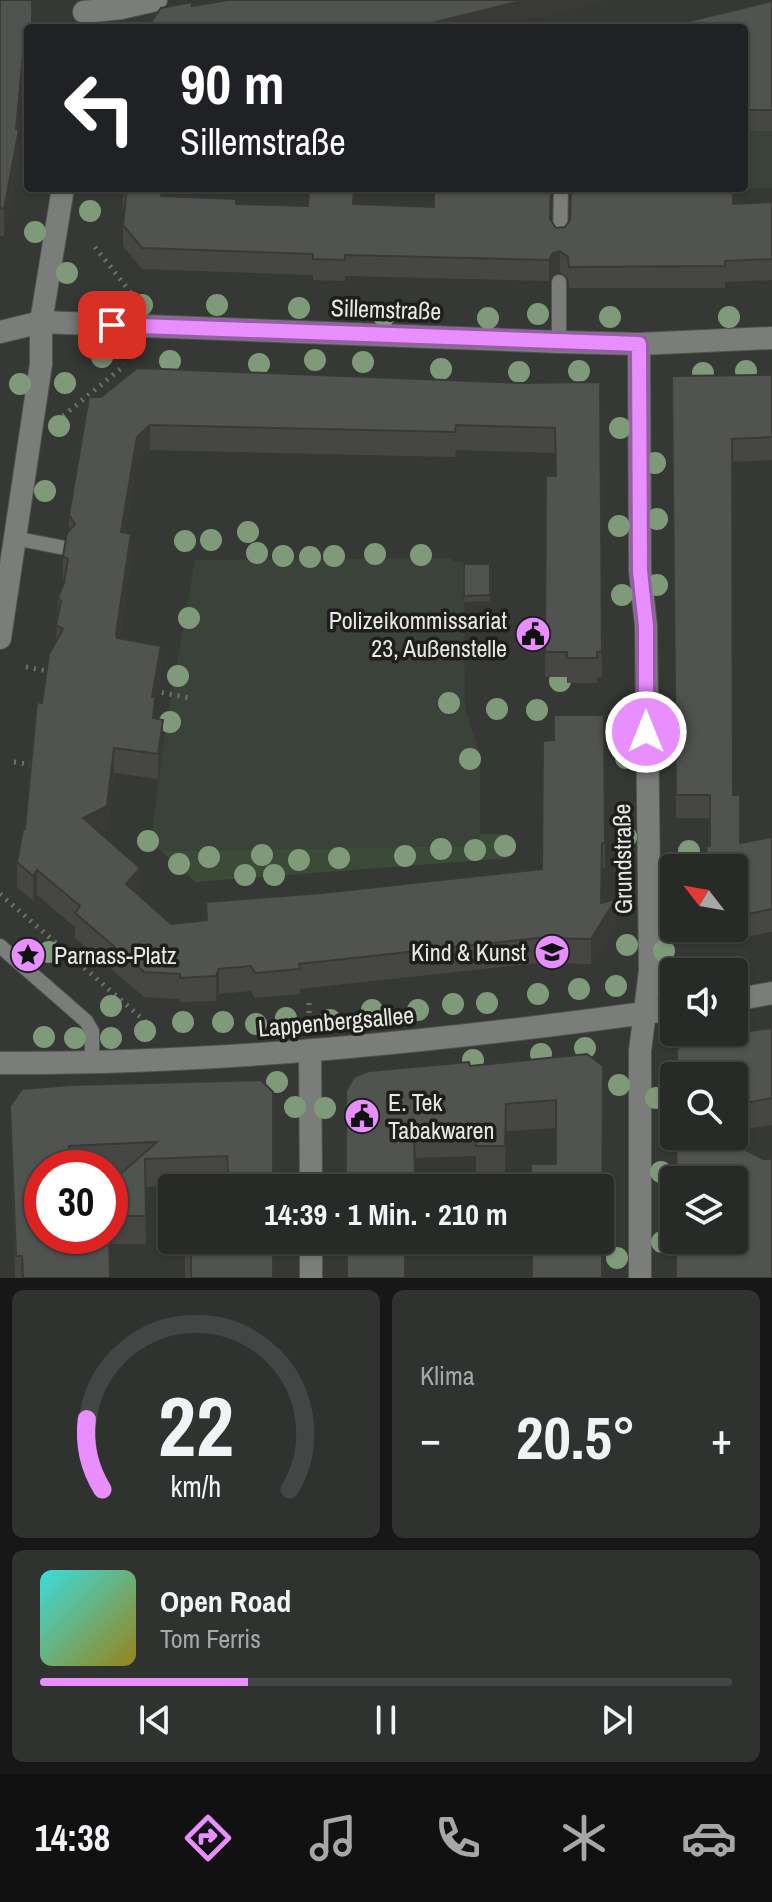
<!DOCTYPE html>
<html lang="de">
<meta charset="utf-8">
<style>
:root{--surface:#282a28;--page:#303230;--text:#f1f3f6;--muted:#a5a7a8;--line:#444645;--accent:#e88eff}
body{margin:0;font-family:"Archivo Narrow",sans-serif;background:var(--page);color:var(--text);height:100vh;display:flex;flex-direction:column;font-size:30px;white-space:nowrap}
*{box-sizing:border-box;margin:0}
p{font-size:26px;color:var(--muted)}
.icon{flex:none;width:44px;height:44px;fill:none;stroke:currentColor;stroke-width:2;stroke-linecap:round;stroke-linejoin:round}
.map{position:relative;height:1278px;overflow:hidden}
.drawer{display:flex;flex-direction:column;gap:12px;padding:12px;background:#161716;flex:1}
.drawer>*{flex:none}
.hud{position:absolute;left:24px;top:24px;width:724px;height:168px;border-radius:8px;box-shadow:0 2px 6px #0004,0 0 0 2px var(--line);background:#202124;color:#fff;overflow:hidden}
.needle{width:52px;rotate:301deg}
.buttons{position:absolute;left:660px;top:854px;display:grid;gap:16px}
.buttons a{display:grid;place-items:center;width:88px;height:88px;border-radius:8px;background:var(--surface);box-shadow:0 2px 6px #0004,0 0 0 2px var(--line);font-size:40px}
.speed{position:absolute;left:24px;top:1150px;display:flex;gap:16px;font-size:40px;font-weight:700;text-align:center}
.speed>*{display:grid;place-content:center;width:104px;height:104px;border-radius:50%;background:var(--surface);box-shadow:0 2px 6px #0004,0 0 0 2px var(--line);line-height:1}
.speed .limit{border:12px solid #d22;background:#fff;color:#111}
.pin{position:absolute;display:grid;place-items:center;width:68px;height:68px;color:#fff;margin:-34px;border-radius:16px;box-shadow:0 4px 12px #0006}
.me{position:absolute;width:88px;margin:-44px;rotate:0deg;stroke-linejoin:round;filter:drop-shadow(0 0 6px #0008)}
.turn{display:flex;align-items:center;gap:28px;height:168px;padding:0 24px;font-size:36px}
.turn .icon{width:104px;height:104px;stroke-width:2.5}
.turn b{display:block;font-size:56px;line-height:68px}
.big{font-size:60px;font-weight:700;line-height:1.1}
.drawer .widget{flex:1;display:flex;flex-direction:column;justify-content:center;gap:12px;min-width:0;padding:0 28px;border-radius:12px;background:var(--page)}
.drawer .dial{align-items:center;gap:0}
.dial svg{height:208px;overflow:visible;fill:none;stroke:var(--line);stroke-width:7;stroke-linecap:round;text-anchor:middle}
.dial text{fill:var(--text);stroke:none}
.song{display:flex;align-items:center;gap:24px}
.cover{width:96px;height:96px;border-radius:12px;background:linear-gradient(135deg,hsl(180 70% 55%),hsl(50 70% 35%))}
.played{height:8px;border-radius:4px;background:linear-gradient(90deg,var(--accent) 30%,var(--line) 30%)}
.keys{display:flex;justify-content:space-around;direction:ltr}
.heat{display:flex;justify-content:space-between;align-items:center;font-size:44px;direction:ltr}
.drawer .tiles{flex:1;display:grid;gap:12px;grid-template-columns:1fr 1fr}
.widget:last-child{grid-column:span 2}
.trip{position:absolute;left:158px;top:1174px;width:456px;height:80px;border-radius:8px;background:var(--surface);box-shadow:0 2px 6px #0004,0 0 0 2px var(--line);font-weight:700;line-height:80px;text-align:center}
.dock{display:flex;height:128px;justify-content:space-around;align-items:center;background:#101110;color:var(--muted)}
.dock .icon{width:56px;height:56px}
.dock .active{color:var(--accent)}
.dock b{font-size:36px;color:var(--text)}
.map>svg:first-child{display:block}
.built{fill:#3b4239}
.green{fill:#3c4b38}
.lines{fill:none;stroke-linecap:round;stroke-linejoin:round}
.service-casing{stroke:#525351;stroke-width:16}
.minor-casing{stroke:#525351;stroke-width:24}
.tertiary-casing{stroke:#525351;stroke-width:24}
.path{stroke:#6f716e;stroke-width:5;stroke-dasharray:2 6;stroke-linecap:butt}
.service{stroke:#7b7d7a;stroke-width:14}
.minor{stroke:#7b7d7a;stroke-width:22}
.tertiary{stroke:#7b7d7a;stroke-width:22}
.tree{fill:#7f9a79}
.wall{fill:#464745;fill-rule:evenodd}
.shaded-wall{fill:#393a38}
.building{fill:#515350;stroke:#393a38;stroke-width:2}
.route-casing{stroke:#975ca6;stroke-width:20}
.route{stroke:#e88eff;stroke-width:14}
.labels{text-anchor:middle;dominant-baseline:central;stroke-width:7;stroke-linejoin:round;paint-order:stroke}
.street-label{font-size:24px;fill:#e7e8e6;stroke:#1e1f1d}
.poi-label{font-size:24px;fill:#e7e8e6;stroke:#1e1f1d;text-anchor:end}
</style>
<div class="map">
<svg width="772" height="1278" viewBox="0 0 772 1278">
<rect width="100%" height="100%" fill="#353835"/>
<g class="built">
<polygon points="772,19 772,188 741,189 744,188 744,28 732,28"/>
<polygon points="453,558 453,562 464,562 465,708 480,755 480,846 161,851 151,841 163,745 195,560"/>
</g>
<polygon class="green" points="480,834 508,834 509,858 195,882 161,851 479,846"/>
<g class="lines">
<defs>
<g id="service">
<polyline points="560,240 561,188"/>
<polyline points="559,342 559,282"/>
<polyline points="14,538 65,548"/>
<polyline points="0,946 86,1021 92,1031 92,1063"/>
</g>
<g id="minor">
<polyline points="84,12 121,8 156,0"/>
<polyline points="0,332 41,322 559,342 639,344 772,338"/>
<polyline points="639,344 640,571 646,626 650,971 640,1051 640,1278"/>
<polyline points="0,638 41,364 41,322 63,188"/>
<polyline points="310,1051 311,1188"/>
<polyline points="311,1240 311,1278"/>
</g>
<g id="tertiary">
<polyline points="734,1000 772,993"/>
<path d="M0,1063C226,1064 451,1040 674,1009"/>
</g>
</defs>
<use href="#service" class="service-casing"/>
<use href="#minor" class="minor-casing"/>
<use href="#tertiary" class="tertiary-casing"/>
<g class="path">
<polyline points="95,247 131,293"/>
<polyline points="63,416 125,365"/>
<polyline points="26,667 52,672"/>
<polyline points="154,691 190,698"/>
<polyline points="14,762 34,765"/>
<polyline points="0,894 146,1022"/>
<polyline points="309,1003 309,1026"/>
</g>
<use href="#service" class="service"/>
<use href="#minor" class="minor"/>
<use href="#tertiary" class="tertiary"/>
</g>
<g class="tree">
<circle cx="90" cy="211" r="11"/>
<circle cx="35" cy="232" r="11"/>
<circle cx="67" cy="273" r="11"/>
<circle cx="142" cy="305" r="11"/>
<circle cx="217" cy="305" r="11"/>
<circle cx="299" cy="308" r="11"/>
<circle cx="94" cy="310" r="11"/>
<circle cx="538" cy="314" r="11"/>
<circle cx="384" cy="316" r="11"/>
<circle cx="610" cy="317" r="11"/>
<circle cx="729" cy="317" r="11"/>
<circle cx="488" cy="318" r="11"/>
<circle cx="102" cy="357" r="11"/>
<circle cx="315" cy="360" r="11"/>
<circle cx="170" cy="361" r="11"/>
<circle cx="363" cy="362" r="11"/>
<circle cx="259" cy="364" r="11"/>
<circle cx="441" cy="369" r="11"/>
<circle cx="579" cy="371" r="11"/>
<circle cx="746" cy="371" r="11"/>
<circle cx="519" cy="372" r="11"/>
<circle cx="703" cy="373" r="11"/>
<circle cx="65" cy="383" r="11"/>
<circle cx="20" cy="384" r="11"/>
<circle cx="59" cy="426" r="11"/>
<circle cx="620" cy="428" r="11"/>
<circle cx="655" cy="463" r="11"/>
<circle cx="45" cy="491" r="11"/>
<circle cx="657" cy="519" r="11"/>
<circle cx="619" cy="526" r="11"/>
<circle cx="248" cy="532" r="11"/>
<circle cx="211" cy="540" r="11"/>
<circle cx="185" cy="541" r="11"/>
<circle cx="257" cy="553" r="11"/>
<circle cx="375" cy="554" r="11"/>
<circle cx="421" cy="555" r="11"/>
<circle cx="283" cy="556" r="11"/>
<circle cx="334" cy="556" r="11"/>
<circle cx="310" cy="557" r="11"/>
<circle cx="657" cy="585" r="11"/>
<circle cx="622" cy="595" r="11"/>
<circle cx="189" cy="618" r="11"/>
<circle cx="178" cy="676" r="11"/>
<circle cx="560" cy="681" r="11"/>
<circle cx="449" cy="703" r="11"/>
<circle cx="497" cy="709" r="11"/>
<circle cx="537" cy="710" r="11"/>
<circle cx="170" cy="722" r="11"/>
<circle cx="626" cy="758" r="11"/>
<circle cx="470" cy="759" r="11"/>
<circle cx="626" cy="837" r="11"/>
<circle cx="148" cy="841" r="11"/>
<circle cx="505" cy="846" r="11"/>
<circle cx="441" cy="849" r="11"/>
<circle cx="475" cy="850" r="11"/>
<circle cx="689" cy="851" r="11"/>
<circle cx="262" cy="855" r="11"/>
<circle cx="405" cy="856" r="11"/>
<circle cx="209" cy="857" r="11"/>
<circle cx="339" cy="858" r="11"/>
<circle cx="299" cy="860" r="11"/>
<circle cx="179" cy="864" r="11"/>
<circle cx="245" cy="875" r="11"/>
<circle cx="274" cy="875" r="11"/>
<circle cx="627" cy="945" r="11"/>
<circle cx="664" cy="951" r="11"/>
<circle cx="49" cy="952" r="11"/>
<circle cx="616" cy="986" r="11"/>
<circle cx="579" cy="989" r="11"/>
<circle cx="538" cy="994" r="11"/>
<circle cx="487" cy="1003" r="11"/>
<circle cx="453" cy="1004" r="11"/>
<circle cx="111" cy="1006" r="11"/>
<circle cx="372" cy="1010" r="11"/>
<circle cx="418" cy="1010" r="11"/>
<circle cx="286" cy="1018" r="11"/>
<circle cx="330" cy="1020" r="11"/>
<circle cx="183" cy="1022" r="11"/>
<circle cx="223" cy="1022" r="11"/>
<circle cx="256" cy="1024" r="11"/>
<circle cx="145" cy="1031" r="11"/>
<circle cx="44" cy="1037" r="11"/>
<circle cx="75" cy="1038" r="11"/>
<circle cx="111" cy="1038" r="11"/>
<circle cx="585" cy="1048" r="11"/>
<circle cx="541" cy="1054" r="11"/>
<circle cx="473" cy="1060" r="11"/>
<circle cx="277" cy="1082" r="11"/>
<circle cx="619" cy="1085" r="11"/>
<circle cx="656" cy="1098" r="11"/>
<circle cx="295" cy="1107" r="11"/>
<circle cx="325" cy="1108" r="11"/>
<circle cx="661" cy="1172" r="11"/>
<circle cx="662" cy="1242" r="11"/>
<circle cx="617" cy="1258" r="11"/>
</g>
<g class="wall">
<polygon points="0,0 28,28 28,63 25,63 18,129 19,156 4,236 0,236"/>
<polygon points="772,1 772,131 744,131 744,28"/>
<polygon points="123,188 166,188 164,197 236,204 308,206 354,204 550,219 556,228 733,204 772,202 772,280 725,282 725,288 569,288 568,278 560,272 553,274 549,281 345,276 345,281 313,280 313,275 142,269 123,246 123,225 125,208 123,208"/>
<polygon points="772,375 772,460 732,462 733,795 740,843 772,837 772,932 711,944 696,933 695,928 734,928 734,868 706,862 706,847 710,846 710,818 676,818 672,376"/>
<polygon points="600,382 602,677 597,677 597,683 567,683 567,677 545,677 546,476 556,476 555,453 456,450 455,457 150,450 137,461 125,533 131,558 119,639 161,671 155,701 155,719 163,745 158,779 114,773 107,831 101,834 140,893 138,895 171,924 206,920 206,902 322,893 542,869 543,741 605,843 605,868 602,868 601,902 616,924 591,964 538,963 300,989 300,994 255,998 251,991 219,994 216,1001 180,1002 180,999 144,997 75,938 75,927 37,895 33,901 17,887 17,862 25,829 42,703 56,641 58,597 64,582 63,581 63,556 69,530 69,515 89,397 521,383"/>
<polygon points="464,564 490,564 490,601 464,602"/>
<polygon points="772,1028 772,1125 736,1131 676,1278 734,1076"/>
<polygon points="587,1054 556,1164 556,1128 506,1131 505,1174 476,1173 476,1156 414,1158 415,1188 346,1188 470,1066"/>
<path d="M261,1080L273,1188H227V1183L145,1187L146,1244H109L110,1278H15L10,1106ZM42,1168H110V1171H124L110,1183V1236H42Z"/>
<polygon points="185,1240 273,1278 185,1278"/>
</g>
<g class="shaded-wall">
<polygon points="525,0 612,0 497,28 411,28"/>
<polygon points="25,35 25,63 18,133 19,129 19,156 4,236 4,209 16,129"/>
<polygon points="162,188 166,188 161,218 161,196"/>
<polygon points="560,251 560,272 553,274 549,281 549,260 553,253"/>
<polygon points="150,425 150,450 137,461 121,557 121,532 137,437"/>
<polygon points="131,534 131,558 116,658 116,634"/>
<polygon points="161,646 161,671 155,701 155,722 153,743 152,697"/>
<polygon points="163,720 163,745 158,779 158,754"/>
<polygon points="114,748 114,773 107,831 83,843 83,818"/>
<polygon points="140,868 140,893 126,909 126,884"/>
<polygon points="37,870 37,895 33,901 33,876"/>
<polygon points="616,899 616,924 591,964 591,939"/>
<polygon points="219,969 219,994 216,1001 216,976"/>
</g>
<g class="building">
<polygon points="0,0 32,0 32,28 28,28 28,36 25,35 16,129 19,129 4,209 0,208"/>
<polygon points="228,0 525,0 411,28 147,28 161,8 192,2 192,6"/>
<polygon points="772,1 772,110 744,110 744,28 661,28"/>
<polygon points="127,188 162,188 161,196 236,199 236,204 308,206 309,188 354,188 353,204 434,207 434,188 551,188 550,219 556,228 565,227 570,220 571,188 733,188 733,204 772,202 772,259 725,261 725,266 569,267 568,257 560,251 553,253 549,260 345,255 345,260 313,259 313,254 142,248 123,225"/>
<polygon points="137,368 521,383 600,382 602,652 597,652 597,658 567,658 567,652 545,652 546,476 556,476 555,428 456,425 455,432 150,425 137,437 121,532 131,534 116,634 117,638 161,646 152,697 155,697 153,718 163,720 158,754 114,748 107,806 83,818 140,868 126,884 171,924 207,920 206,902 322,893 542,869 543,741 554,740 554,715 604,715 605,843 602,843 601,903 616,899 591,939 538,938 299,964 300,969 255,973 251,966 219,969 216,976 180,978 180,974 144,972 75,913 80,906 37,870 33,876 17,862 23,829 25,829 37,702 42,703 49,654 63,629 56,625 61,601 58,597 64,583 68,559 63,556 67,533 75,524 69,515 89,397 101,397"/>
<polygon points="772,375 772,437 732,439 733,795 740,795 740,843 772,837 772,909 734,917 734,868 685,868 684,865 708,862 706,847 710,846 710,795 676,795 672,376"/>
<polygon points="464,564 490,564 490,595 464,596"/>
<polygon points="772,1028 772,1098 736,1105 736,1145 763,1159 772,1159 772,1278 676,1278 676,1240 734,1240 734,1180 676,1180 677,1136 734,1136 734,1076 677,1076 677,1050 684,1040"/>
<polygon points="587,1054 603,1066 602,1278 532,1278 532,1240 600,1240 600,1188 532,1188 531,1164 556,1164 556,1100 506,1104 505,1146 476,1146 476,1129 414,1130 415,1179 404,1178 404,1188 346,1188 346,1091 354,1077 369,1071 469,1062 470,1066"/>
<polygon points="261,1080 273,1092 273,1188 229,1188 227,1156 145,1159 146,1216 110,1216 110,1183 157,1142 69,1146 69,1168 42,1168 42,1236 109,1236 110,1278 23,1278 22,1256 16,1256 10,1106 22,1089 71,1085"/>
<polygon points="185,1240 273,1240 273,1278 191,1278 191,1252 185,1252"/>
<rect x="347" y="1240" width="58" height="38"/>
</g>
<g class="lines">
<defs>
<polyline id="route" points="112,325 639,344 640,571 646,626 646,732"/>
</defs>
<use href="#route" class="route-casing"/>
<use href="#route" class="route"/>
</g>
<defs>
<symbol id="civic-disc" viewBox="-11 -11 22 22"><circle r="9.5" fill="#e88eff" stroke="#1e1f1d"/><path d="M-.6-6.5H3V-4.5H.6V-3L4-1V1h2V6H-6V1h2V-1L-.6-3ZM-1.2 2.5V6h2.4V2.5Z" fill="#111"/></symbol>
<symbol id="school-disc" viewBox="-11 -11 22 22"><circle r="9.5" fill="#e88eff" stroke="#1e1f1d"/><path d="M0-5L7-2L0 1L-7-2ZM-4 1L0 2.5L4 1V4Q0 6-4 4Z" fill="#111"/></symbol>
<symbol id="sight-disc" viewBox="-11 -11 22 22"><circle r="9.5" fill="#e88eff" stroke="#1e1f1d"/><path d="M0-6L1.8-2.2L6-1.7L2.9 1.2L3.7 5.4L0 3.3L-3.7 5.4L-2.9 1.2L-6-1.7L-1.8-2.2Z" fill="#111"/></symbol>
</defs>
<g fill-rule="evenodd">
<use href="#civic-disc" x="513" y="614" width="40" height="40"/>
<use href="#school-disc" x="532" y="932" width="40" height="40"/>
<use href="#sight-disc" x="8" y="935" width="40" height="40"/>
<use href="#civic-disc" x="342" y="1096" width="40" height="40"/>
</g>
<g class="labels">
<g class="street-label">
<text transform="translate(386 309) rotate(2)">Sillemstraße</text>
<text transform="translate(622 859) rotate(-91)">Grundstraße</text>
<text transform="translate(336 1021) rotate(-5)">Lappenbergsallee</text>
</g>
<g class="poi-label">
<text x="507" y="620">Polizeikommissariat<tspan x="507" dy="28">23, Außenstelle</tspan></text>
<text x="526" y="952">Kind &amp; Kunst</text>
<text x="54" y="955" text-anchor="start">Parnass-Platz</text>
<text x="388" y="1102" text-anchor="start">E. Tek<tspan x="388" dy="28">Tabakwaren</tspan></text>
</g>
</g>
</svg>
<div class="buttons">
<a><svg class="needle" viewBox="-14 -14 28 28"><path d="M0-13l5 13h-10z" fill="#e53935"/><path d="M0 13l5-13h-10z" fill="#a5a7a8"/></svg></a>
<a><svg class="icon" aria-label="sound" viewBox="0 0 24 24"><path d="M4 9h4l5-4v14l-5-4H4zM17 9q2 3 0 6"/></svg></a>
<a><svg class="icon" aria-label="search" viewBox="0 0 24 24"><circle cx="10" cy="10" r="6"/><path d="M15 15l6 6"/></svg></a>
<a><svg class="icon" aria-label="layers" viewBox="0 0 24 24"><path d="M12 4l9 5-9 5-9-5zM3 14l9 5 9-5"/></svg></a>
</div>
<div class="speed"><div class="limit">30</div></div>
<div class="pin" style="left:112px;top:325px;background:#d93025"><svg class="icon" aria-label="arrive" viewBox="0 0 24 24"><path d="M6 21V4h12l-3 4 3 4H6"/></svg></div>
<svg class="me" style="left:646px;top:732px" viewBox="-20 -20 40 40"><circle r="17" fill="#e88eff" stroke="#fff" stroke-width="3"/><path d="M0-11L8 9 0 5-8 9z" fill="#fff"/></svg>
<div class="trip">14:39 · 1 Min. · 210 m</div>
<div class="hud">
<div class="turn"><svg class="icon" aria-label="left" viewBox="0 0 24 24"><path d="M17 20v-9H6M10 6l-5 5 5 5"/></svg><div><b>90 m</b>Sillemstraße</div></div>
</div>
</div>
<section class="drawer">
<div class="tiles">
<div class="widget dial"><svg viewBox="0 0 100 80">
<path d="M14 69A42 42 0 1 1 86 69"/>
<path d="M14 69A42 42 0 0 1 8 42" stroke="#e88eff"/>
<text x="50" y="56" font-size="32" font-weight="700">22</text>
<text x="50" y="72" font-size="11">km/h</text>
</svg></div>
<div class="widget"><p>Klima</p>
<div class="heat"><a>−</a><b class="big">20.5°</b><a>+</a></div>
</div>
<div class="widget">
<div class="song"><i class="cover"></i><div><b>Open Road</b><p>Tom Ferris</p></div></div>
<div class="played"></div>
<div class="keys"><svg class="icon" aria-label="previous" viewBox="0 0 24 24"><path d="M18 5L8 12l10 7zM5 5v14"/></svg><svg class="icon" aria-label="pause" viewBox="0 0 24 24"><path d="M8 5v14M16 5v14"/></svg><svg class="icon" aria-label="next" viewBox="0 0 24 24"><path d="M6 5l10 7-10 7zM19 5v14"/></svg></div>
</div>
</div>
</section>
<nav class="dock">
<b>14:38</b>
<svg class="icon active" aria-label="directions" viewBox="0 0 24 24"><path d="M12 3l9 9-9 9-9-9zM9 14v-3h6M13 9l2 2-2 2"/></svg>
<svg class="icon" aria-label="music" viewBox="0 0 24 24"><path d="M9 18V5l10-2v13"/><circle cx="6" cy="18" r="3"/><circle cx="16" cy="16" r="3"/></svg>
<svg class="icon" aria-label="phone" viewBox="0 0 24 24"><path d="M5 4h4l2 5-3 2q2 4 5 5l2-3 5 2v4C11 20 4 13 5 4z"/></svg>
<svg class="icon" aria-label="climate" viewBox="0 0 24 24"><path d="M12 3v18M4 7l16 10M4 17L20 7"/></svg>
<svg class="icon" aria-label="car" viewBox="0 0 24 24"><path d="M5 17H2v-5l4-1 3-4h7l3 4 3 1v5h-3M9 17h6M6 11h13"/><circle cx="7" cy="17" r="2"/><circle cx="17" cy="17" r="2"/></svg>
</nav>
